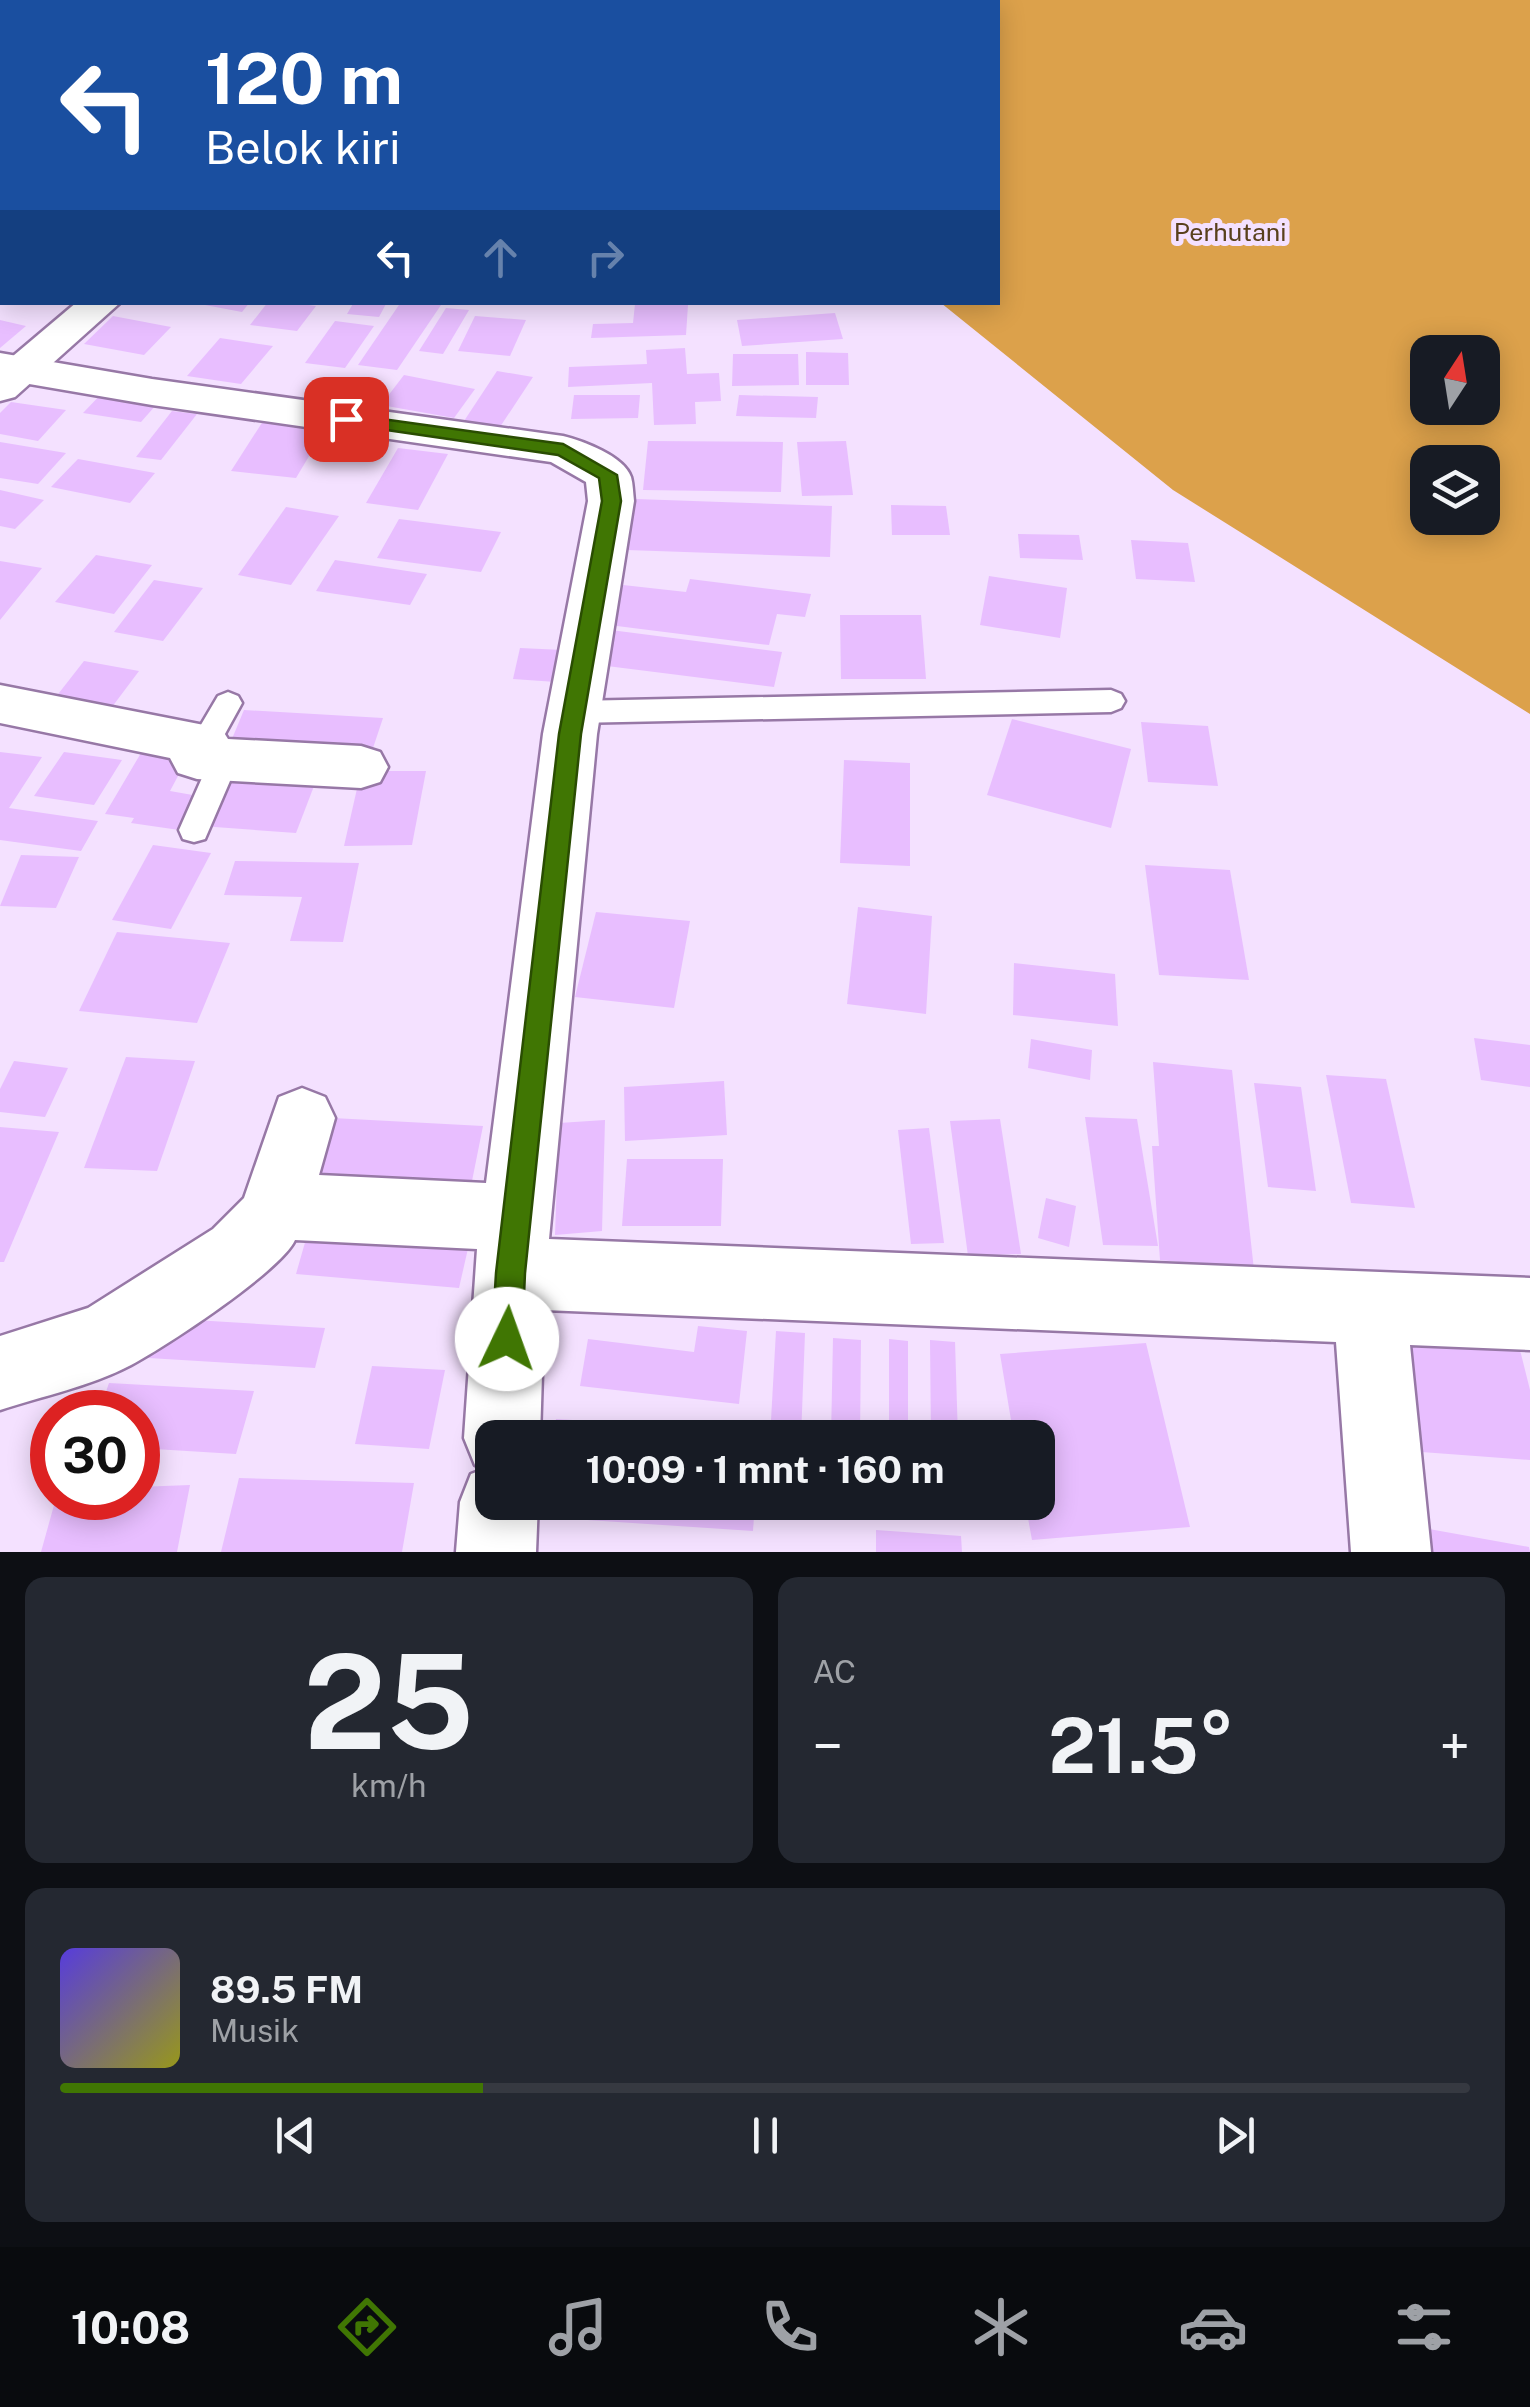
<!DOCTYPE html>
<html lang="id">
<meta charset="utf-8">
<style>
:root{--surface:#171b24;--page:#242831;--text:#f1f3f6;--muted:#9ea1a6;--line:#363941;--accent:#407603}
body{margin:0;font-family:"Public Sans",sans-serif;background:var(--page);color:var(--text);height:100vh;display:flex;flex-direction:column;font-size:38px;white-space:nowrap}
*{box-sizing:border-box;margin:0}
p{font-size:32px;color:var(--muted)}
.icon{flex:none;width:55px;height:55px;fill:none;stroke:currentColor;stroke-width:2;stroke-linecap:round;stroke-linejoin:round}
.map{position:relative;height:1552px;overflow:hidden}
.panel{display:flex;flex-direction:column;gap:25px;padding:25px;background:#0d0f14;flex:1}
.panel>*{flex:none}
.top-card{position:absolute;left:0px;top:0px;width:1000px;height:305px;box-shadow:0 5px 25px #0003;background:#1a4fa0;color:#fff;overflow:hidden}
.needle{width:65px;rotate:12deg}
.controls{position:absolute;left:1410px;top:335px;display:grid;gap:20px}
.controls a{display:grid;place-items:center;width:90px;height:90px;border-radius:20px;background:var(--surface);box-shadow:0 5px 25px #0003;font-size:50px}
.speed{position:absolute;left:30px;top:1390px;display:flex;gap:20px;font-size:50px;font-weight:700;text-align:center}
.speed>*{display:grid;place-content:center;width:130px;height:130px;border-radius:50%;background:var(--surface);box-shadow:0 5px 25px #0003;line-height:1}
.speed .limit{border:15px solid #d22;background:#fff;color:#111}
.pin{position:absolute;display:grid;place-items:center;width:85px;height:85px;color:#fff;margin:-42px;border-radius:20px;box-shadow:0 5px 15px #0006}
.me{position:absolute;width:110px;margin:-55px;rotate:3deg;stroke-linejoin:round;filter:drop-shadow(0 0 8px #0008)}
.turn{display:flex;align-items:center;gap:35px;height:210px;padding:0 40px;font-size:45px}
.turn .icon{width:130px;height:130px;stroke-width:2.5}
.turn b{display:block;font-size:70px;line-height:85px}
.lanes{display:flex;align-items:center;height:95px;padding:0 40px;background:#0003;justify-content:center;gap:50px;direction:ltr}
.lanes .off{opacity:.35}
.big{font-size:75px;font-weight:700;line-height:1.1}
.panel .tile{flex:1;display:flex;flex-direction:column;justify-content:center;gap:15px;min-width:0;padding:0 35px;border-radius:20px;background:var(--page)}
.panel .dial{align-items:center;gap:0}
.dial b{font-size:130px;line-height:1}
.song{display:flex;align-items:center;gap:30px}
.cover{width:120px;height:120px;border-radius:15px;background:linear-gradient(135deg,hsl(250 70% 55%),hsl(60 70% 35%))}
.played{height:10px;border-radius:5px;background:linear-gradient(90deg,var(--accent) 30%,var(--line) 30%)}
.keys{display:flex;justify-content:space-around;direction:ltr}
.heat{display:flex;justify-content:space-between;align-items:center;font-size:55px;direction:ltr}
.panel .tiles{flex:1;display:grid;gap:25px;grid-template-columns:1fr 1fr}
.tile:last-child{grid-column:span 2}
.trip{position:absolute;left:475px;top:1420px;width:580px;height:100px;border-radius:20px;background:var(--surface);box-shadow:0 5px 25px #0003;font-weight:700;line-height:100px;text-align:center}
.tab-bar{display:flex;height:160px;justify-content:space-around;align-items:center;background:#090b0e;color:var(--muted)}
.tab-bar .icon{width:70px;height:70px}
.tab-bar .current{color:var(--accent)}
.tab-bar b{font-size:45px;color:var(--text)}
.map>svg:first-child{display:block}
.forest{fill:#dca14b;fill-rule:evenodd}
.building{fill:#e8beff}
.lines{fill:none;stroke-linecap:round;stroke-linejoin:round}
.service-casing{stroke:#9778a6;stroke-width:5}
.minor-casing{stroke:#9778a6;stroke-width:5}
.secondary-casing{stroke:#9778a6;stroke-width:5}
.service{fill:#fff;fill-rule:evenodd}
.minor{fill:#fff;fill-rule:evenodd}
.secondary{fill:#fff;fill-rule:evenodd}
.route{fill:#407603;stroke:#2a4d02;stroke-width:2.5}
.labels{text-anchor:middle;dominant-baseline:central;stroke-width:10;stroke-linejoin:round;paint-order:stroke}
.far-park-label{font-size:25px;fill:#59401c;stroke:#f4e1ff}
</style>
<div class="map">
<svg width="1530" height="1552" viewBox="0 0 1530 1552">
<rect width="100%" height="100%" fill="#f4e1ff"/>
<path class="forest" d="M653,0H1530V714L1173,490L941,303L998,302V2ZM1428,352H1482V408H1428ZM1428,462H1482V518H1428Z"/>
<g class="building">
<polygon points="189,302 250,302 242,312"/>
<polygon points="268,302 286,302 316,306 297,331 250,325"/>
<polygon points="354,302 387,302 379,317 347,314"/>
<polygon points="401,302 441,305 397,370 358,365"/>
<polygon points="635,304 688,305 686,335 591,338 593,324 633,323"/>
<polygon points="446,308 469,310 443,354 419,351"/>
<polygon points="835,313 843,339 742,346 737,320"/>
<polygon points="113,316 171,327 144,355 84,344"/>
<polygon points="475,316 526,320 510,356 458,351"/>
<polygon points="0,320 26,326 0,348"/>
<polygon points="335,321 374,326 345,368 305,363"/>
<polygon points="220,338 273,346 241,384 187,376"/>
<polygon points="685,348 687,374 719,373 721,401 695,402 696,424 654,425 652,383 568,387 569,367 647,364 646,350"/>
<polygon points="806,352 848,353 849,385 806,385"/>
<polygon points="733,354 798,354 799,385 732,386"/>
<polygon points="497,371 533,377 500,427 464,421"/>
<polygon points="404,375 475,389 454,418 381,405"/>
<polygon points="107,388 163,397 141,422 83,413"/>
<polygon points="574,395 640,395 638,418 571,419"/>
<polygon points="739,395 818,397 816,418 736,416"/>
<polygon points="11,402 66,410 38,441 0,434 0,413"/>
<polygon points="172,411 197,414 161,460 136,457"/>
<polygon points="267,415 330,421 296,478 231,471"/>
<polygon points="648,441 783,442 781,492 643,490"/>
<polygon points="846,441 853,495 802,496 797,442"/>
<polygon points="0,442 66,453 38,484 0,478"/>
<polygon points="398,448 448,454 418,510 366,503"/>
<polygon points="78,459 155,473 130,503 51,487"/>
<polygon points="0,490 44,500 15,529 0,526"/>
<polygon points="636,499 832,506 830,557 627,550"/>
<polygon points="891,505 946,506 950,535 892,535"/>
<polygon points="286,507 339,516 291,585 238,575"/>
<polygon points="399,519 501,532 481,572 377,558"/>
<polygon points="1018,534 1079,535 1083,560 1020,558"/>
<polygon points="1131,540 1188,543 1195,582 1136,579"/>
<polygon points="96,555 152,565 114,614 55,602"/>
<polygon points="335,560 427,574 410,605 316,591"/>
<polygon points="0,561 42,568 0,620"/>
<polygon points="989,576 1067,588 1060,638 980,625"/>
<polygon points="690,579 811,594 805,617 777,614 769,645 609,625 623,585 686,592"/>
<polygon points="154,580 203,588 163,641 114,632"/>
<polygon points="840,615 921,615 926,679 841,679"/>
<polygon points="603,629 782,652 774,687 591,664"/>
<polygon points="520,648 563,650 556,682 513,679"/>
<polygon points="84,661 139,671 103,719 48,707"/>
<polygon points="244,710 383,718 371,754 229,746"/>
<polygon points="1012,719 1131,749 1111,828 987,795"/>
<polygon points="1141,722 1208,726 1218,786 1148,782"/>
<polygon points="0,752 42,757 9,808 98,821 81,851 0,840"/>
<polygon points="64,752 122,760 94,805 34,796"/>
<polygon points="141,753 187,759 170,791 204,797 186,831 131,823 134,818 105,814"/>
<polygon points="844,760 910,763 910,866 840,863"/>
<polygon points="227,766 319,773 296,833 201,826"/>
<polygon points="361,771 426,771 412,845 344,846"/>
<polygon points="153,845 211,853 171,929 112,920"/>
<polygon points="21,855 79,857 56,908 0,906"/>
<polygon points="235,861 359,863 343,942 290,941 302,897 224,895"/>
<polygon points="1145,865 1230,870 1249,980 1159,975"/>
<polygon points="858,907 932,916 926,1014 847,1004"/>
<polygon points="596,912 690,921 674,1008 575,997"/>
<polygon points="117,932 230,943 197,1023 79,1011"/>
<polygon points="1014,963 1115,974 1118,1026 1013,1015"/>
<polygon points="1474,1038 1530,1045 1530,1087 1481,1080"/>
<polygon points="1031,1039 1092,1050 1090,1080 1028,1068"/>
<polygon points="126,1057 195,1061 157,1171 84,1168"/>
<polygon points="14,1061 68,1068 45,1117 0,1112 0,1089"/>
<polygon points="1153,1062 1232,1070 1254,1270 1160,1260 1152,1146 1159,1146"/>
<polygon points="1326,1075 1386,1079 1415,1208 1351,1203"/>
<polygon points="724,1081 727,1135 625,1141 624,1087"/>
<polygon points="1254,1083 1301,1087 1316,1191 1268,1187"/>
<polygon points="314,1117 483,1126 469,1196 294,1187"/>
<polygon points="1085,1117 1137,1119 1158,1246 1103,1245"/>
<polygon points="1000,1119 1021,1254 968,1256 950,1121"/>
<polygon points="605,1120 602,1231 555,1235 559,1123"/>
<polygon points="0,1127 59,1132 4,1262 0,1262"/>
<polygon points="929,1128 944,1243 911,1244 898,1130"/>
<polygon points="627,1159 723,1159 721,1226 622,1226"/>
<polygon points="1046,1198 1076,1206 1069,1247 1038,1238"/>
<polygon points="312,1218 472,1231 459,1288 296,1274"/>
<polygon points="145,1317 325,1328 315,1368 132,1357"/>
<polygon points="698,1326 747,1331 739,1404 580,1386 588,1339 694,1352"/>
<polygon points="776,1331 805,1333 801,1438 770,1438"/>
<polygon points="1386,1336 1519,1346 1530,1390 1530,1460 1408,1451"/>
<polygon points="833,1338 861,1340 860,1438 831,1438"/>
<polygon points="889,1339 908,1341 908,1438 889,1438"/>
<polygon points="930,1340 955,1342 958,1438 931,1438"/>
<polygon points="1146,1343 1190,1527 1032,1540 1025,1502 1038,1502 1038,1438 1014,1438 1000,1354"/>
<polygon points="372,1366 445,1370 429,1449 355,1444"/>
<polygon points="109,1383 254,1391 236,1454 138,1448 138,1412 99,1412"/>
<polygon points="556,1419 759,1431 759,1438 553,1438"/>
<polygon points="239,1478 414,1483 402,1552 221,1552"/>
<polygon points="190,1485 177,1552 41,1552 56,1498 138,1498 138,1487"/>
<polygon points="544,1502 755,1502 753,1531 542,1517"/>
<polygon points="1418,1527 1529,1547 1530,1552 1421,1552"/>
<polygon points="876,1530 961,1536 962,1552 876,1552"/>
</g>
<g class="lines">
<defs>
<g id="service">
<polygon points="1111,690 1121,694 1125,701 1121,708 1111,712 575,723 565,720 561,712 565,704 575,701"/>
<polygon points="228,692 238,696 242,703 215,752 224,749 235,752 239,760 205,839 194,842 183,839 179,830 213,753 194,753 189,745 218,696"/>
</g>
<g id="minor">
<polygon points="0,97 2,98 2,118 0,118"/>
<path d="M0,353L152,379L563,436C583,441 624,456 631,477C633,484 633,493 634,501L597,734L549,1239L1530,1278V1350L1410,1345L1431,1552H1351L1336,1342L544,1310L540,1438H492V1502H538L536,1552H456L460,1502L471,1474L484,1469L475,1465L464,1438L477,1249L295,1240C281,1271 165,1347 131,1365C91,1386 43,1396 0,1410V1336L88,1308L213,1229L244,1198L279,1097L302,1088L325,1097L335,1118L319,1175L486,1183L543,734L588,501L586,482L551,462L152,405L0,379Z"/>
<polygon points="0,685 204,725 223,731 228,739 361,746 380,752 388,767 380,782 361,788 197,779 178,773 170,758 0,723"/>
</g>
<polygon id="secondary" points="77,302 121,302 15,397 0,401 0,367"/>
</defs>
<use href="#service" class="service-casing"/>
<use href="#minor" class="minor-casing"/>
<use href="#secondary" class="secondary-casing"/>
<use href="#service" class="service"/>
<use href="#minor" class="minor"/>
<use href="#secondary" class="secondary"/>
</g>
<polygon class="route" points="346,414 563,444 617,475 621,501 581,734 525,1273 522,1339 518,1350 507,1354 496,1350 492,1339 496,1273 559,734 602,501 599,478 558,455 339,423 337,419"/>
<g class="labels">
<g class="far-park-label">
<text x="1230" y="232">Perhutani</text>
</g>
</g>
</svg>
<div class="controls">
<a><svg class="needle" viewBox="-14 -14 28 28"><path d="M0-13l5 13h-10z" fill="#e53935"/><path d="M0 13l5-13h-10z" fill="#9ea1a6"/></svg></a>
<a><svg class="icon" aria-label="layers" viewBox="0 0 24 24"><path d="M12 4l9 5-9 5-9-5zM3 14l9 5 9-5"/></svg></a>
</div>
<div class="speed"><div class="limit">30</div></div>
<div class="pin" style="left:346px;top:419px;background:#d93025"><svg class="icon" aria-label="arrive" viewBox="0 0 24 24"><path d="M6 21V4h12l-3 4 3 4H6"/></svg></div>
<svg class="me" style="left:507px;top:1339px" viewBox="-20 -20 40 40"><circle r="19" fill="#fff"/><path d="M0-13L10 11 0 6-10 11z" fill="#407603"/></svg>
<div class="trip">10:09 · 1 mnt · 160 m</div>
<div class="top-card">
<div class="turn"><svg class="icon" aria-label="left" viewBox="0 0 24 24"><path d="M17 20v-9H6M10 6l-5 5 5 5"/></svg><div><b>120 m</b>Belok kiri</div></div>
<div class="lanes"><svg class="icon" aria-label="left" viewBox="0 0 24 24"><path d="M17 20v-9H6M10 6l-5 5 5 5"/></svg><svg class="icon off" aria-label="ahead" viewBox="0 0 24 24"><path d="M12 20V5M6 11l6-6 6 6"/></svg><svg class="icon off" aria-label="right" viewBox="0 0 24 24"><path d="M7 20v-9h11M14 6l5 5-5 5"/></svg></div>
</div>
</div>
<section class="panel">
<div class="tiles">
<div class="tile dial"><b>25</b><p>km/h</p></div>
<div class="tile"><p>AC</p>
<div class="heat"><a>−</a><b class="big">21.5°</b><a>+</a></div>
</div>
<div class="tile">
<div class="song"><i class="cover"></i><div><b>89.5 FM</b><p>Musik</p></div></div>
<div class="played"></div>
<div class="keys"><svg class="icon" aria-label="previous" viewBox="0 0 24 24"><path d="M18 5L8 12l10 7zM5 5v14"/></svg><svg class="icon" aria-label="pause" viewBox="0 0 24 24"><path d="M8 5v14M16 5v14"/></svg><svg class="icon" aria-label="next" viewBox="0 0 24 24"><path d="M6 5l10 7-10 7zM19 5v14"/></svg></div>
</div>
</div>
</section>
<nav class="tab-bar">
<b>10:08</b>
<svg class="icon current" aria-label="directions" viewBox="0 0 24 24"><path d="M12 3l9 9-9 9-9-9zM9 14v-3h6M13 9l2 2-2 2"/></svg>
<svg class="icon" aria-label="music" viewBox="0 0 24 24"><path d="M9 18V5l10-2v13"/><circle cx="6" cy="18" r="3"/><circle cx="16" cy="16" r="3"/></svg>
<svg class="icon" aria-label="phone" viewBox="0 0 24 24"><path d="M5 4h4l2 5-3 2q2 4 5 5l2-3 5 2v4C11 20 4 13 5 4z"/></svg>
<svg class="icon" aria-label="climate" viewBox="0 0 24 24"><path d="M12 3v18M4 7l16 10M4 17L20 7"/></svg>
<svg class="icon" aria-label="car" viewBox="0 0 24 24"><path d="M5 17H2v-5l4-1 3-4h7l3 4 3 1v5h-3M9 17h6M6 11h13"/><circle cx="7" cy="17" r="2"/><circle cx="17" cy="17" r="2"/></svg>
<svg class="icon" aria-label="filters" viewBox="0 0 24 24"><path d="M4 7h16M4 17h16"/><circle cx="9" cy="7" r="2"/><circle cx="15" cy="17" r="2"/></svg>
</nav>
